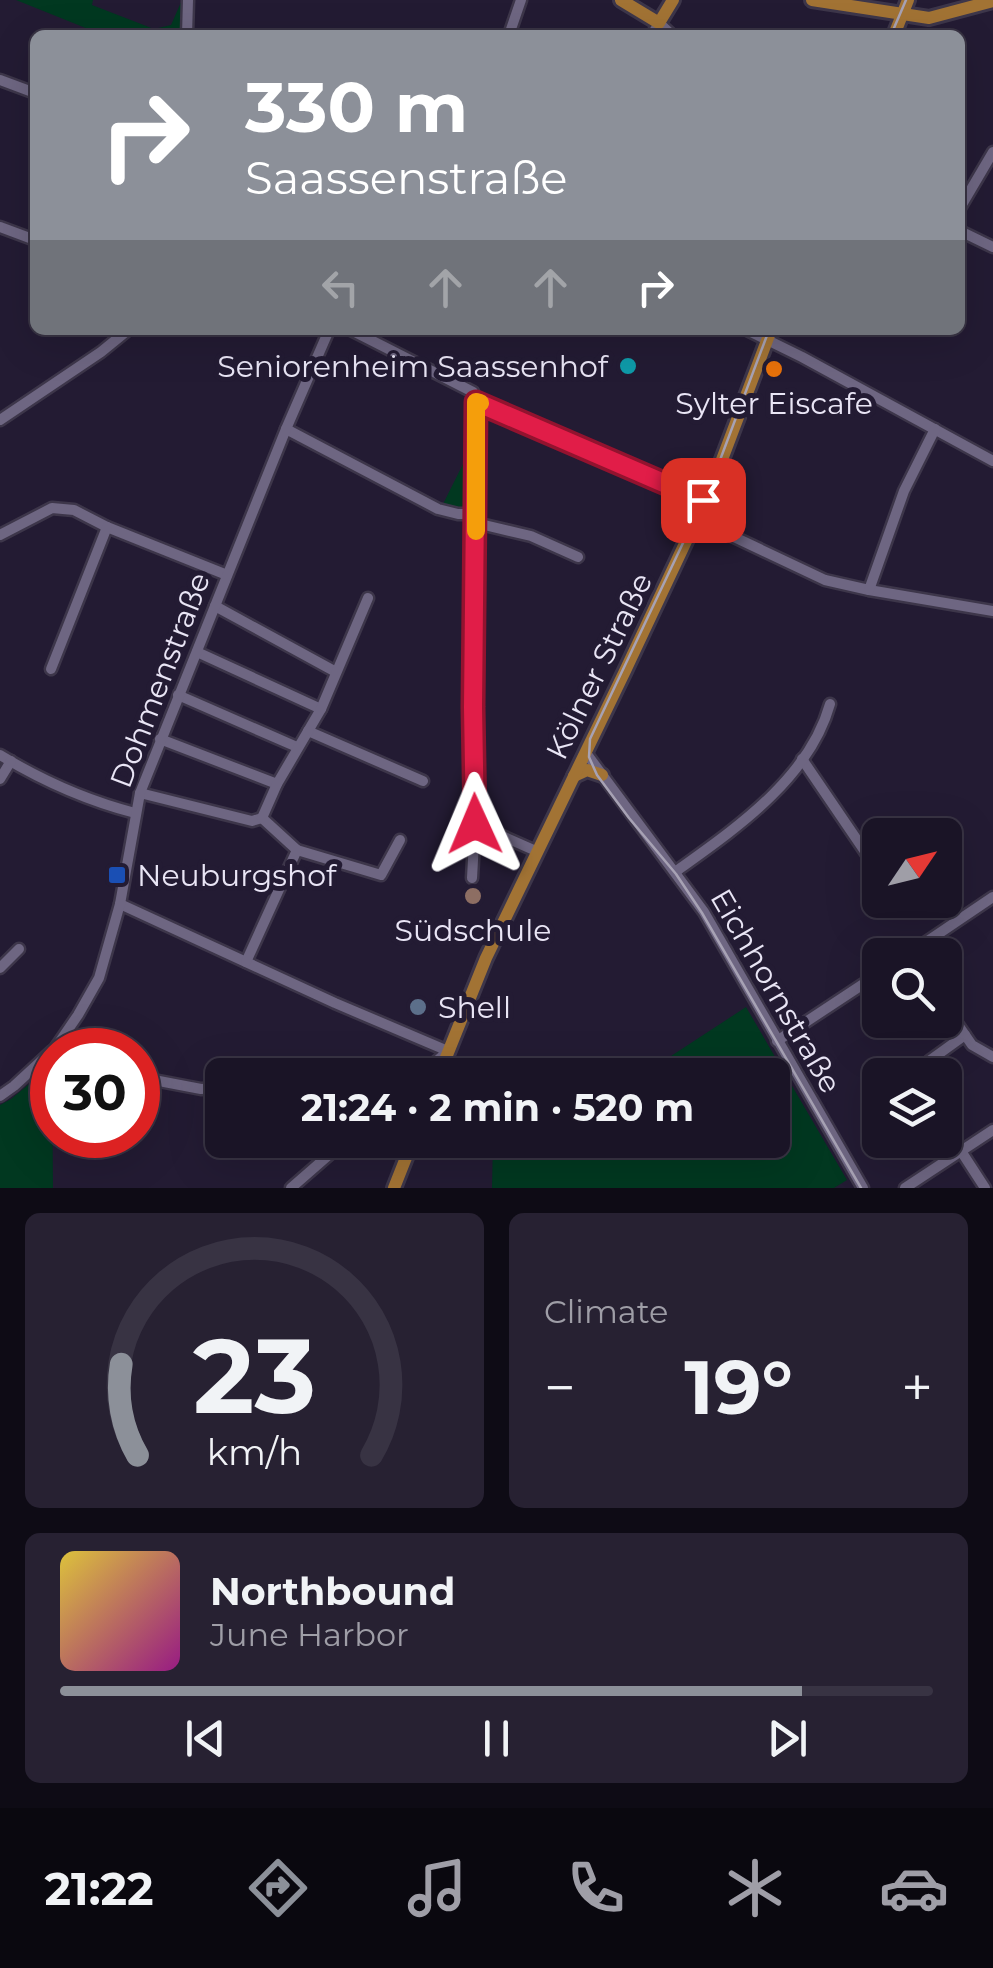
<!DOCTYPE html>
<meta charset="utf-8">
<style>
:root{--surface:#1a1426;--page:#272132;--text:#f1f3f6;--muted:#9f9ea7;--line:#383343;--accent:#8c9099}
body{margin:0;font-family:Montserrat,sans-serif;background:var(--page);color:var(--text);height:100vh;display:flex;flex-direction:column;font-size:38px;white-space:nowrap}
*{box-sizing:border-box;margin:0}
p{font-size:32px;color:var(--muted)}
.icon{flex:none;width:55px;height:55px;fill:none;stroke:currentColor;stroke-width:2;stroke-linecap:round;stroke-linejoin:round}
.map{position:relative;height:1188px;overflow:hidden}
.side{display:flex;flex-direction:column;gap:25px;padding:25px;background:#0e0b15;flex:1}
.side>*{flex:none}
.guide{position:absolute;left:30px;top:30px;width:935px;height:305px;border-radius:15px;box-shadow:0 10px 40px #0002,0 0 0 2px var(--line);background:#8c9099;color:#fff;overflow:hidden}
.needle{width:65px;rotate:55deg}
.tools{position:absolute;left:862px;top:818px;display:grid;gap:20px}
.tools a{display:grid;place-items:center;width:100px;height:100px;border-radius:15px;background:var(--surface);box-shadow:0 10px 40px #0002,0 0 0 2px var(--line);font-size:50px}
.speed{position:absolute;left:30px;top:1028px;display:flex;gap:20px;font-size:50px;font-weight:700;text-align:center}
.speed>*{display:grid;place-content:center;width:130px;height:130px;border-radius:50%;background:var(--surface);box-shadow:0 10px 40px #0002,0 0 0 2px var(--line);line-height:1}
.speed .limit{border:15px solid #d22;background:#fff;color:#111}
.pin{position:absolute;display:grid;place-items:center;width:85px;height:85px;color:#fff;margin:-42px;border-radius:20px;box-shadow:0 5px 15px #0006}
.me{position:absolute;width:110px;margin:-55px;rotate:359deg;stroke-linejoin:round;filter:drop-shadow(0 0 8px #0008)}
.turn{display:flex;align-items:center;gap:35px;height:210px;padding:0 50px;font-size:45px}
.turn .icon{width:130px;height:130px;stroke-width:2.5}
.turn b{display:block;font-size:70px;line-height:85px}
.lanes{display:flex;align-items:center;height:95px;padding:0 50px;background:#0003;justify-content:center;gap:50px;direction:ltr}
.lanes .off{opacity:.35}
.big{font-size:75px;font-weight:700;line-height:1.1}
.side .widget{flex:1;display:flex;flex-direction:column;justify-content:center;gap:15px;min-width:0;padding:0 35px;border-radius:15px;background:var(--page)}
.side .dial{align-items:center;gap:0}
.dial svg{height:260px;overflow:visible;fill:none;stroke:var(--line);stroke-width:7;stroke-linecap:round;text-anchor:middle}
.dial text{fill:var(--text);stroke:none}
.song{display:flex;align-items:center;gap:30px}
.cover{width:120px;height:120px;border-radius:15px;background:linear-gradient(135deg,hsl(50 70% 55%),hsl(310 70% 35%))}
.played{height:10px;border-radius:5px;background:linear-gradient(90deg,var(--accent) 85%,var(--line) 85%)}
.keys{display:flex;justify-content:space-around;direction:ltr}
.heat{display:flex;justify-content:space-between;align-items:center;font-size:55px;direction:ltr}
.side .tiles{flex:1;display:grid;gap:25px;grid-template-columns:1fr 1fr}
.widget:last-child{grid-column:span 2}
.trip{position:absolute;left:205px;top:1058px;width:585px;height:100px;border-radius:15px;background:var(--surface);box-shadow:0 10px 40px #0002,0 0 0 2px var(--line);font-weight:700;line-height:100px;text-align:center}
.tabs{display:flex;height:160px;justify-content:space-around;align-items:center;background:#0a080f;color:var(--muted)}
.tabs .icon{width:70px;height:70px}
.tabs .selected{color:var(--accent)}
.tabs b{font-size:45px;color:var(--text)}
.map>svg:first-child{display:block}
.green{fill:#013820}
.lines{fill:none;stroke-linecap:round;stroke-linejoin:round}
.minor-casing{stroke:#3d364a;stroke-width:15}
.major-casing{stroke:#3d364a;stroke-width:18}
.minor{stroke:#6e6682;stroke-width:10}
.major{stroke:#a27334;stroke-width:12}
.tram{stroke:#a7a2b4;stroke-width:2.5}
.route-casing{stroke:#92132f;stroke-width:25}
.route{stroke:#e11d48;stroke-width:18}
.slow{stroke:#f59e0b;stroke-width:18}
.culture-dot{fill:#0f9aa8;stroke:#231b33;stroke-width:4}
.food-dot{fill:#e8710a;stroke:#231b33;stroke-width:4}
.transit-dot{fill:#1a4fb4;stroke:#231b33;stroke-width:4}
.education-dot{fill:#8d6e63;stroke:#231b33;stroke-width:4}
.service-dot{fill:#5c6f8a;stroke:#231b33;stroke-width:4}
.labels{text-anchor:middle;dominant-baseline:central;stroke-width:10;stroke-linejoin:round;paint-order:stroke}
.poi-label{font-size:30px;fill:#e9e5f5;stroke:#231b33}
.street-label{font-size:30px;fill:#e9e5f5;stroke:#231b33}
</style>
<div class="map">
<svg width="993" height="1188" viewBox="0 0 993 1188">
<rect width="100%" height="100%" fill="#231b33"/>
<g class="green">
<polygon points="16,0 93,0 92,5 154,29 171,25 182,0 180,35 103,35"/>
<path d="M471,448C472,473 484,520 443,504Z"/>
<polygon points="746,1007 847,1180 834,1188 492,1188 493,1140 772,1140 772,1075 642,1075"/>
<polygon points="52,1065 53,1188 0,1188 0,1105 11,1099"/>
</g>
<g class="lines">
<defs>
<g id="minor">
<polyline points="187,35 188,0"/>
<polyline points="509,35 521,0"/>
<polyline points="652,35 659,23 672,35"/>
<polyline points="0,80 35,93"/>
<polyline points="960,208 993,152"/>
<polyline points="0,227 35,240"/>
<polyline points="960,231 993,247"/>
<polyline points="351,330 473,392 476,402 705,501"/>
<polyline points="747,330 802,357 993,461"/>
<polyline points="476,402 475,824 536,851"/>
<polyline points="0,420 101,352 128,330"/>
<polyline points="286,429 438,509 458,514 475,514"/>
<polyline points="696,519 825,580 869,590 993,611"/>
<polyline points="476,523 531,536 578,557"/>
<polyline points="0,535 52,508 74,510 107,527 227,575"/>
<polyline points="869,590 904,491 935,429"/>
<polyline points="215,606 336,672"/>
<polyline points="197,652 321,709"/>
<polyline points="51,669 107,527"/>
<polyline points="178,695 297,747"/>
<polyline points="308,731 423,781"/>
<polyline points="160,739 277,784"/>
<polyline points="586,753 704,912 863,1188"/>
<path d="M0,755C41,780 89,801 135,813"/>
<polyline points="802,759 868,856 880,866"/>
<polyline points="0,779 11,761"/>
<polyline points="140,793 252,821 262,818"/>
<polyline points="297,850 381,875 400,840"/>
<path d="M675,872C735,829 809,779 830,704"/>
<polyline points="472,878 475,824"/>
<polyline points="120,904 335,1003 448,1051 421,1075"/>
<polyline points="907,955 993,897"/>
<polyline points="246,962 297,850 262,818 277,784 321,709 368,598"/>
<polyline points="0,968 19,949"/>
<polyline points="945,1006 972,1045 993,1057"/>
<polyline points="777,1041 880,973"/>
<polyline points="54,1050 78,1015 99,978 120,904 140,793 286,429 329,330"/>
<polyline points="442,1067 462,1075"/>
<polyline points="925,1075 929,1061 965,1035"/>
<polyline points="138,1077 201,1089 222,1088"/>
<polyline points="0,1096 14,1086 52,1051"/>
<polyline points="961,1151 985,1188"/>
<polyline points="291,1188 346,1140"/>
<polyline points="905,1188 993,1130"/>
</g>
<g id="major">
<polyline points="621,0 659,23 673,0"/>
<polyline points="812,0 929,18 993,1"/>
<polyline points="894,35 908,0"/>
<polyline points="574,776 587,770 602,775"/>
<polyline points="439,1075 486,958 625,671 712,486 771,330"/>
<polyline points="394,1188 413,1140"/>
</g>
</defs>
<use href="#minor" class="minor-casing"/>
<use href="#major" class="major-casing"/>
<use href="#minor" class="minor"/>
<use href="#major" class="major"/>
<g class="tram">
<polyline points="891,35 906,0"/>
<polyline points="769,330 711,484 590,739 589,757 597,775 629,818 676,874 702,913 861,1188"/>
</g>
</g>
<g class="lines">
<defs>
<polyline id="route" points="475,824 473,707 476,402 703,500"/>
</defs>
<use href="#route" class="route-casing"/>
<use href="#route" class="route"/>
<polyline class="slow" points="476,531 476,402 480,403"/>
</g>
<circle class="culture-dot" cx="628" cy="366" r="10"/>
<circle class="food-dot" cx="774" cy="369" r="10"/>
<rect class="transit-dot" x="107" y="865" width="20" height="20" rx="5"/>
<circle class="education-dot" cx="473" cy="896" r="10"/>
<circle class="service-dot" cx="418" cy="1007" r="10"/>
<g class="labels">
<g class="poi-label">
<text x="608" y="366" text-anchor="end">Seniorenheim Saassenhof</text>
<text x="774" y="403">Sylter Eiscafe</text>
<text x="137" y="875" text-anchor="start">Neuburgshof</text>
<text x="473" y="930">Südschule</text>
<text x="438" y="1007" text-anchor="start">Shell</text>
</g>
<g class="street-label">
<text transform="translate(599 666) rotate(-64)">Kölner Straße</text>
<text transform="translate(160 680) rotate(-69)">Dohmenstraße</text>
<text transform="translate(776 991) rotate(60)">Eichhornstraße</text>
</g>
</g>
</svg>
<div class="tools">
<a><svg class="needle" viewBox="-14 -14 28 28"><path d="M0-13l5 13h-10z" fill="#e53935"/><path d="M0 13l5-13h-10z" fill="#9f9ea7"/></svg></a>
<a><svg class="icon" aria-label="search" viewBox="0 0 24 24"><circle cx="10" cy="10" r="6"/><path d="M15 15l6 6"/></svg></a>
<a><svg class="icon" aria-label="layers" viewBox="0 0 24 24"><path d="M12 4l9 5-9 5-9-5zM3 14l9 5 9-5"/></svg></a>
</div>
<div class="speed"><div class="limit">30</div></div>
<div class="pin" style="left:703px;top:500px;background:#d93025"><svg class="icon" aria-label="arrive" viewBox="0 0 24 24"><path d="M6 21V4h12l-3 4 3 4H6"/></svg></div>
<svg class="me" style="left:475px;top:824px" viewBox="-20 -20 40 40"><path d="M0-17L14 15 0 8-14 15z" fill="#e11d48" stroke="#fff" stroke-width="4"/></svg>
<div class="trip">21:24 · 2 min · 520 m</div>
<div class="guide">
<div class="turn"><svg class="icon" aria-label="right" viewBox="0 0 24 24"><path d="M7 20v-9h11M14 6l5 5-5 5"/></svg><div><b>330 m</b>Saassenstraße</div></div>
<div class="lanes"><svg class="icon off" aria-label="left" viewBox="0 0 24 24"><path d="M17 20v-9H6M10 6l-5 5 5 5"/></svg><svg class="icon off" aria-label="ahead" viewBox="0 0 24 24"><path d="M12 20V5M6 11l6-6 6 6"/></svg><svg class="icon off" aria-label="ahead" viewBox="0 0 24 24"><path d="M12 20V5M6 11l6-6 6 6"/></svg><svg class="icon" aria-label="right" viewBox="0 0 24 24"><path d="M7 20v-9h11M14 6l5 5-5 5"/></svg></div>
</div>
</div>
<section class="side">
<div class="tiles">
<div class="widget dial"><svg viewBox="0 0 100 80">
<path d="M14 69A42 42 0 1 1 86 69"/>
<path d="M14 69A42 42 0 0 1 9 41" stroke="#8c9099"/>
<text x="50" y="56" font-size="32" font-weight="700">23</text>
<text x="50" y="72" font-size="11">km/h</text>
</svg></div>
<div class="widget"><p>Climate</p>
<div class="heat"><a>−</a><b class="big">19°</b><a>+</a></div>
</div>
<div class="widget">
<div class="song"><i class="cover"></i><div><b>Northbound</b><p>June Harbor</p></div></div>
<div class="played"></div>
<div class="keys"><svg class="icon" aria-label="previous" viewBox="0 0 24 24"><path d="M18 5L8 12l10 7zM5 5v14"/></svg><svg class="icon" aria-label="pause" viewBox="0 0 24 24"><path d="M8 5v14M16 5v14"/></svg><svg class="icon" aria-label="next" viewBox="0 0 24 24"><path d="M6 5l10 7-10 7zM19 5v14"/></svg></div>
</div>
</div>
</section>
<nav class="tabs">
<b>21:22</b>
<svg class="icon selected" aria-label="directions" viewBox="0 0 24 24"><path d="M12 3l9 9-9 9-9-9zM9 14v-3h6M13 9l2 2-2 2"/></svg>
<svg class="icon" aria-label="music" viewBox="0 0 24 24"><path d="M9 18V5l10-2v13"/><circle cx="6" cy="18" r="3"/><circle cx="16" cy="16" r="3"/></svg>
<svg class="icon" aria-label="phone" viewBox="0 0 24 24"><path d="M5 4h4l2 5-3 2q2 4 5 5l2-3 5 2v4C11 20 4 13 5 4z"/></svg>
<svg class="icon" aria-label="climate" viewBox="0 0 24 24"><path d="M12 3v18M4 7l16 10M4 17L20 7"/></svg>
<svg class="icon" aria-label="car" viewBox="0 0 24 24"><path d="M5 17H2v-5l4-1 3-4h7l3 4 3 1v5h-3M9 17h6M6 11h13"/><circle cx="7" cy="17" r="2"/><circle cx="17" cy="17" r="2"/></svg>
</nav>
